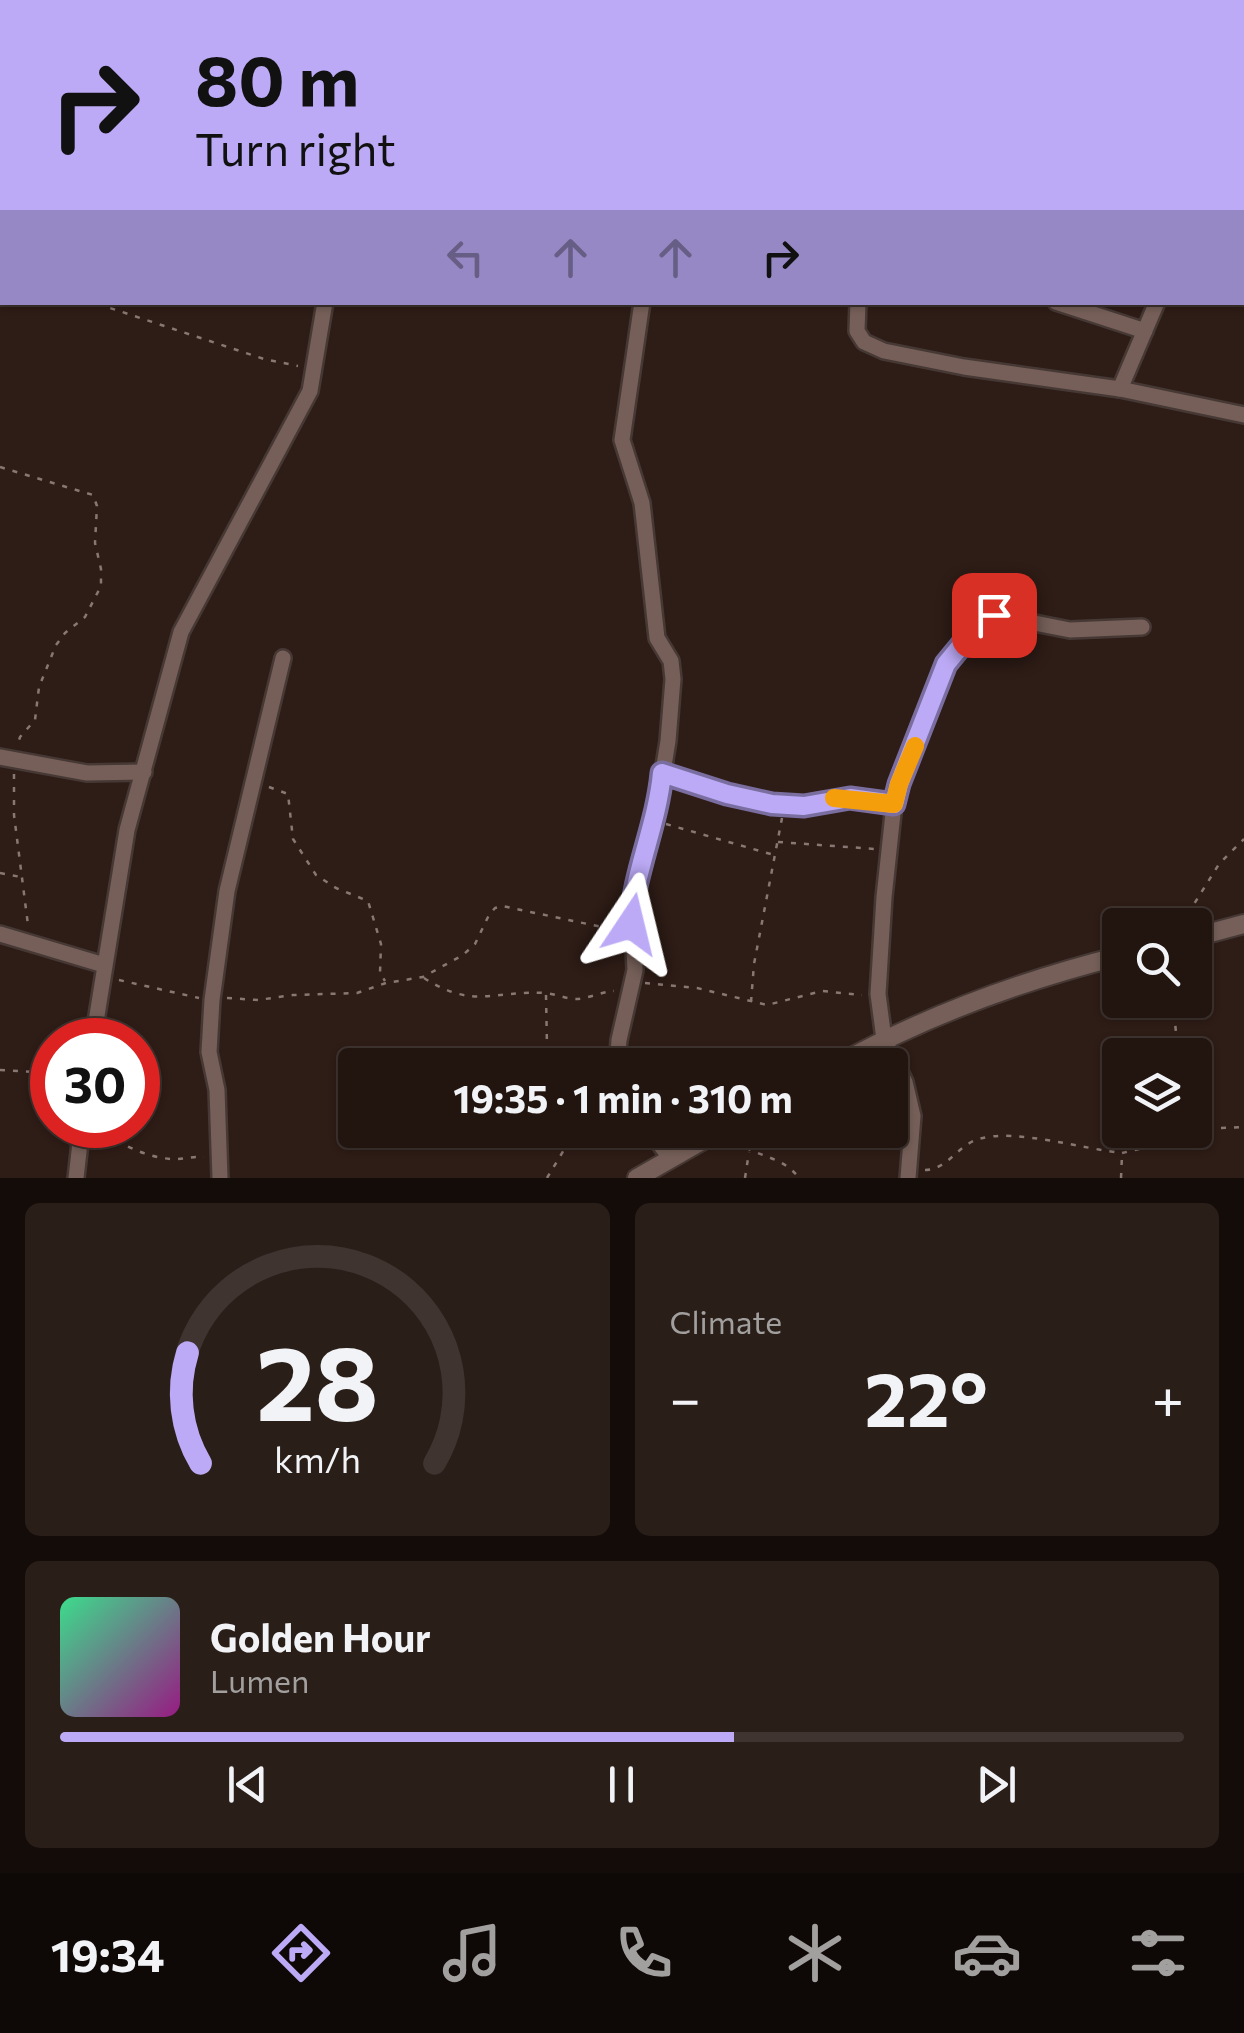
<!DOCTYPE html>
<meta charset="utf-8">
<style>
:root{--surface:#221510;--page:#2a1e19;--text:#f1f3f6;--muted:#a29f9f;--line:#3f3430;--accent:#bcaaf6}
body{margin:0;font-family:Commissioner,sans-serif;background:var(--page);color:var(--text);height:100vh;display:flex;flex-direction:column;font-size:38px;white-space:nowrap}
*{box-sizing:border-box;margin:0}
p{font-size:32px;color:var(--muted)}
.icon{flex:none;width:55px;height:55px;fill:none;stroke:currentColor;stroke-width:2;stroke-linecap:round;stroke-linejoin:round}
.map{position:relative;height:1178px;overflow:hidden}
.details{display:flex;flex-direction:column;gap:25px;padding:25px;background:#130c09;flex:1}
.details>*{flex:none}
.guide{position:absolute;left:0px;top:0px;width:1245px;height:305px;box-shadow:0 2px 8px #0004,0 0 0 2px var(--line);background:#bcaaf6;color:#111;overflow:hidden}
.buttons{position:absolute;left:1102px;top:908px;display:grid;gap:20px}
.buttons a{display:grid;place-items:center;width:110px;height:110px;border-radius:10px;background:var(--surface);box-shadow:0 2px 8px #0004,0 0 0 2px var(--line);font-size:50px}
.speed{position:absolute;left:30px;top:1018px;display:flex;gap:20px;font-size:50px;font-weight:700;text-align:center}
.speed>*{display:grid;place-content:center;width:130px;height:130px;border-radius:50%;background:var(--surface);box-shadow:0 2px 8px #0004,0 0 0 2px var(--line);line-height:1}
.speed .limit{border:15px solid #d22;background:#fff;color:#111}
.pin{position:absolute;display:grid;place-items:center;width:85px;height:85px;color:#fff;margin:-42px;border-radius:20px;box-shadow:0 5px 15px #0006}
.me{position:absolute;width:110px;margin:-55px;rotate:10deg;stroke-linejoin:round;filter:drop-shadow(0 0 8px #0008)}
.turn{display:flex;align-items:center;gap:35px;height:210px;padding:0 30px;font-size:45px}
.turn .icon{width:130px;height:130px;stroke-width:2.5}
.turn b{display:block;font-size:70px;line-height:85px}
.lanes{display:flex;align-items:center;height:95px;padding:0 30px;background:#0003;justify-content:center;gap:50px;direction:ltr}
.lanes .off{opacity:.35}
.big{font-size:75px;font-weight:700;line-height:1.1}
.details .card{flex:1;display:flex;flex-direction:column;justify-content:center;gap:15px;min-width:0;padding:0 35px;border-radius:15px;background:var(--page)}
.details .dial{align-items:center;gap:0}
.dial svg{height:260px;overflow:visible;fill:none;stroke:var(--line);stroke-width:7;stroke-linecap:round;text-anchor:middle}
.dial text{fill:var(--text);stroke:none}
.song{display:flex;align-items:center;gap:30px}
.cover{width:120px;height:120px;border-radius:15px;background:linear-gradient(135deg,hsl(150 70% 55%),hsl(310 70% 35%))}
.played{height:10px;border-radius:5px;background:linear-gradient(90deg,var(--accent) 60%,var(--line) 60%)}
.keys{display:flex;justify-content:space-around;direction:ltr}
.heat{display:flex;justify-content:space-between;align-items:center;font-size:55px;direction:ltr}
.details .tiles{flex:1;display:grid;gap:25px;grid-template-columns:1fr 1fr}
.card:last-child{grid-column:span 2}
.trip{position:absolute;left:338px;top:1048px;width:570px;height:100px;border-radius:10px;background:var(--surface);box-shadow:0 2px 8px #0004,0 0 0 2px var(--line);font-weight:700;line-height:100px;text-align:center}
.menu{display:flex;height:160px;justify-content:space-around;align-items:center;background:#0e0806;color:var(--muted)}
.menu .icon{width:70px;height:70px}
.menu .selected{color:var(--accent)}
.menu b{font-size:45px;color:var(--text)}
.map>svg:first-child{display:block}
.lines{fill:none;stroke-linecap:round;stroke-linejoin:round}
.minor-casing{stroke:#463834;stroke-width:20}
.tertiary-casing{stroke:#463834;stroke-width:22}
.path{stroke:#887873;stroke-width:2.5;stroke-dasharray:5 8;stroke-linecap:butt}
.minor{stroke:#755f58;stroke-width:15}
.tertiary{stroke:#755f58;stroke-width:18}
.route-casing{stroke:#7a6ea0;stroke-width:25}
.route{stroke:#bcaaf6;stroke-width:18}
.slow{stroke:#f59e0b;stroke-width:18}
</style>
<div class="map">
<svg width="1244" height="1178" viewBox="0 0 1244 1178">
<rect width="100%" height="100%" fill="#2e1c16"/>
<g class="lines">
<defs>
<g id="minor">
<polyline points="275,2 277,0"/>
<polyline points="554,2 554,0"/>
<polyline points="812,2 813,0"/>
<polyline points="959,2 959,0"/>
<polyline points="0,147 2,146"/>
<polyline points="1242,223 1244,224"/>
<polyline points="858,302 857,331 864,342 884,351 964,367 1120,389 1244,415"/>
<polyline points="1056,302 1145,331"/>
<polyline points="1120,389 1157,302"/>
<polyline points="0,757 87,773 144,772"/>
<polyline points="662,773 727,794 784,805 804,806 850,798 894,804"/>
<polyline points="0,934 104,965"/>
<polyline points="93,1040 127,830 181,632 310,391 325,302"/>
<polyline points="617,1065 619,1040 635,970 632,909 655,821 668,741 673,679 671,661 657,638 642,503 622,440 642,302"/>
<polyline points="649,1130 671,1159"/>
<polyline points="76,1178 82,1125"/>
<polyline points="220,1178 217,1090 209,1052 212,1000 227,891 283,658"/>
<polyline points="908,1178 913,1116 905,1082 884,1039 878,994 884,897 894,804 899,784 946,664 987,618 994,615 1070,630 1142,627"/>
</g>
<g id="tertiary">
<polyline points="1195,937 1244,924"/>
<path d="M837,1065C927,1015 1020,981 1120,956"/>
<polyline points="637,1178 721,1130"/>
</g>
</defs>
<use href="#minor" class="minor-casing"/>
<use href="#tertiary" class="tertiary-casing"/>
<g class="path">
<polyline points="98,304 264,359 298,366"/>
<polyline points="0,467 93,495 97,506 95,543 101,569 101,586 85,617 65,633 56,645 39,687 35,720 20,737 17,747"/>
<polyline points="14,774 14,815 28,925"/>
<polyline points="269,787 288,794 293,839 316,875 336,888 368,901 381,944 380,973 385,981"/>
<polyline points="666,824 774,855"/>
<polyline points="778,842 875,849"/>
<polyline points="0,873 21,877"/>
<polyline points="1181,925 1219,864 1244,839"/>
<path d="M424,978C473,1010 495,990 545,993C556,994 566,999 576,999C587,999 601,992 614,991"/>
<polyline points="119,980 199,998"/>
<polyline points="645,983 697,988 767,1005 822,991 862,995"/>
<polyline points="546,995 547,1047 551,1065"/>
<polyline points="227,998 258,1000 293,995 357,993 386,983 423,977 463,955 475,944 489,915 495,908 502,906 621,931"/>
<polyline points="1173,1000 1178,1055"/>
<polyline points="751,1002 754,964 782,818"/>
<polyline points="0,1070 52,1073"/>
<path d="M95,1126C115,1142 144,1157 171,1159C182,1160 192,1156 204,1157"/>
<polyline points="1195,1129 1244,1127"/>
<path d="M735,1141C756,1157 783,1156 799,1178"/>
<path d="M925,1170C949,1169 957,1145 979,1139C1014,1128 1083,1149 1122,1153L1139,1149L1147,1130"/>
<polyline points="547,1178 576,1130"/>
<polyline points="745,1178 749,1152"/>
<polyline points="1121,1178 1122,1155"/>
</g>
<use href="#minor" class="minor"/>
<use href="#tertiary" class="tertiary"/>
</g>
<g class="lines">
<defs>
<path id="route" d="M631,924C633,874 657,826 662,773L727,794L772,804L804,806L850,798L894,804L899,784L946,664L969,636L994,615"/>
</defs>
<use href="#route" class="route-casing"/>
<use href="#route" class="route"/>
<polyline class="slow" points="834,798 894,804 899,784 915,746"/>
</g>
</svg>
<div class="buttons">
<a><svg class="icon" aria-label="search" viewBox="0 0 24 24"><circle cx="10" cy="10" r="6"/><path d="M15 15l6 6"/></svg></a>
<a><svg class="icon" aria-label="layers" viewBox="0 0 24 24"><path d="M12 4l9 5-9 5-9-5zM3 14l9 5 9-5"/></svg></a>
</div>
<div class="speed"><div class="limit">30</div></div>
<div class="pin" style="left:994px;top:615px;background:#d93025"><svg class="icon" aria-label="arrive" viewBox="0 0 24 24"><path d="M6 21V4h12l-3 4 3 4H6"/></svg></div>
<svg class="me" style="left:631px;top:924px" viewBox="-20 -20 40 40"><path d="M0-17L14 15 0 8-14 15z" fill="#bcaaf6" stroke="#fff" stroke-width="4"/></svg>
<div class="trip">19:35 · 1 min · 310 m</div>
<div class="guide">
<div class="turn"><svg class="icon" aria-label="right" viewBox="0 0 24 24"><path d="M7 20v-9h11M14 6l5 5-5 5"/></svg><div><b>80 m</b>Turn right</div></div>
<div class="lanes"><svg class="icon off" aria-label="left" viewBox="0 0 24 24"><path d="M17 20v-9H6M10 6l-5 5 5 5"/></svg><svg class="icon off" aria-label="ahead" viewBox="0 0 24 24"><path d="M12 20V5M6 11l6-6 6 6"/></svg><svg class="icon off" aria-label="ahead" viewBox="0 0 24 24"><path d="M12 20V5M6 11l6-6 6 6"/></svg><svg class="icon" aria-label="right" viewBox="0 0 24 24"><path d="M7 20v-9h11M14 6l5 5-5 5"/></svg></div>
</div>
</div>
<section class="details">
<div class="tiles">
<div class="card dial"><svg viewBox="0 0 100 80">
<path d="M14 69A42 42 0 1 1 86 69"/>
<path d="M14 69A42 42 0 0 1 10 35" stroke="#bcaaf6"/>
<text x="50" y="56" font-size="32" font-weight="700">28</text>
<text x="50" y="72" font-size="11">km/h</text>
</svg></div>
<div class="card"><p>Climate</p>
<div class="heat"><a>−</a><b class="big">22°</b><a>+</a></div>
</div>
<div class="card">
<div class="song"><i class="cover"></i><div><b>Golden Hour</b><p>Lumen</p></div></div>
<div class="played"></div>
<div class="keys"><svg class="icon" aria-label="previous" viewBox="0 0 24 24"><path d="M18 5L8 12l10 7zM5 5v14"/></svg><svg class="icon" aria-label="pause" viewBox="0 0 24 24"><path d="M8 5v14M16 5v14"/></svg><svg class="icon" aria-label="next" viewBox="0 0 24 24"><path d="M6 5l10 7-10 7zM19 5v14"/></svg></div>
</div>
</div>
</section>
<nav class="menu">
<b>19:34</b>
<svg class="icon selected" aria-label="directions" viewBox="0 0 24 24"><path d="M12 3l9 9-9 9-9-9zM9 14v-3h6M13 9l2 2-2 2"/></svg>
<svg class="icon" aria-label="music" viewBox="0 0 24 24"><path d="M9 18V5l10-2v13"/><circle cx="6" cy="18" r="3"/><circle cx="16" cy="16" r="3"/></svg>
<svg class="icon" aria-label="phone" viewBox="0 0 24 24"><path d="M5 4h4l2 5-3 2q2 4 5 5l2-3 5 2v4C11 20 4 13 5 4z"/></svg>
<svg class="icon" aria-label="climate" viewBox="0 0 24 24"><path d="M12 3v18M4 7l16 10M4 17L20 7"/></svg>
<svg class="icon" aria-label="car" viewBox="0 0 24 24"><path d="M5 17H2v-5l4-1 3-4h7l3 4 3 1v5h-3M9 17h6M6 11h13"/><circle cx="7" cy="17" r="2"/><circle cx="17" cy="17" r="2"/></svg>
<svg class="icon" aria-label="filters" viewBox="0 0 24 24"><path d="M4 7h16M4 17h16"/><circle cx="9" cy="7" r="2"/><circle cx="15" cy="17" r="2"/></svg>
</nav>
